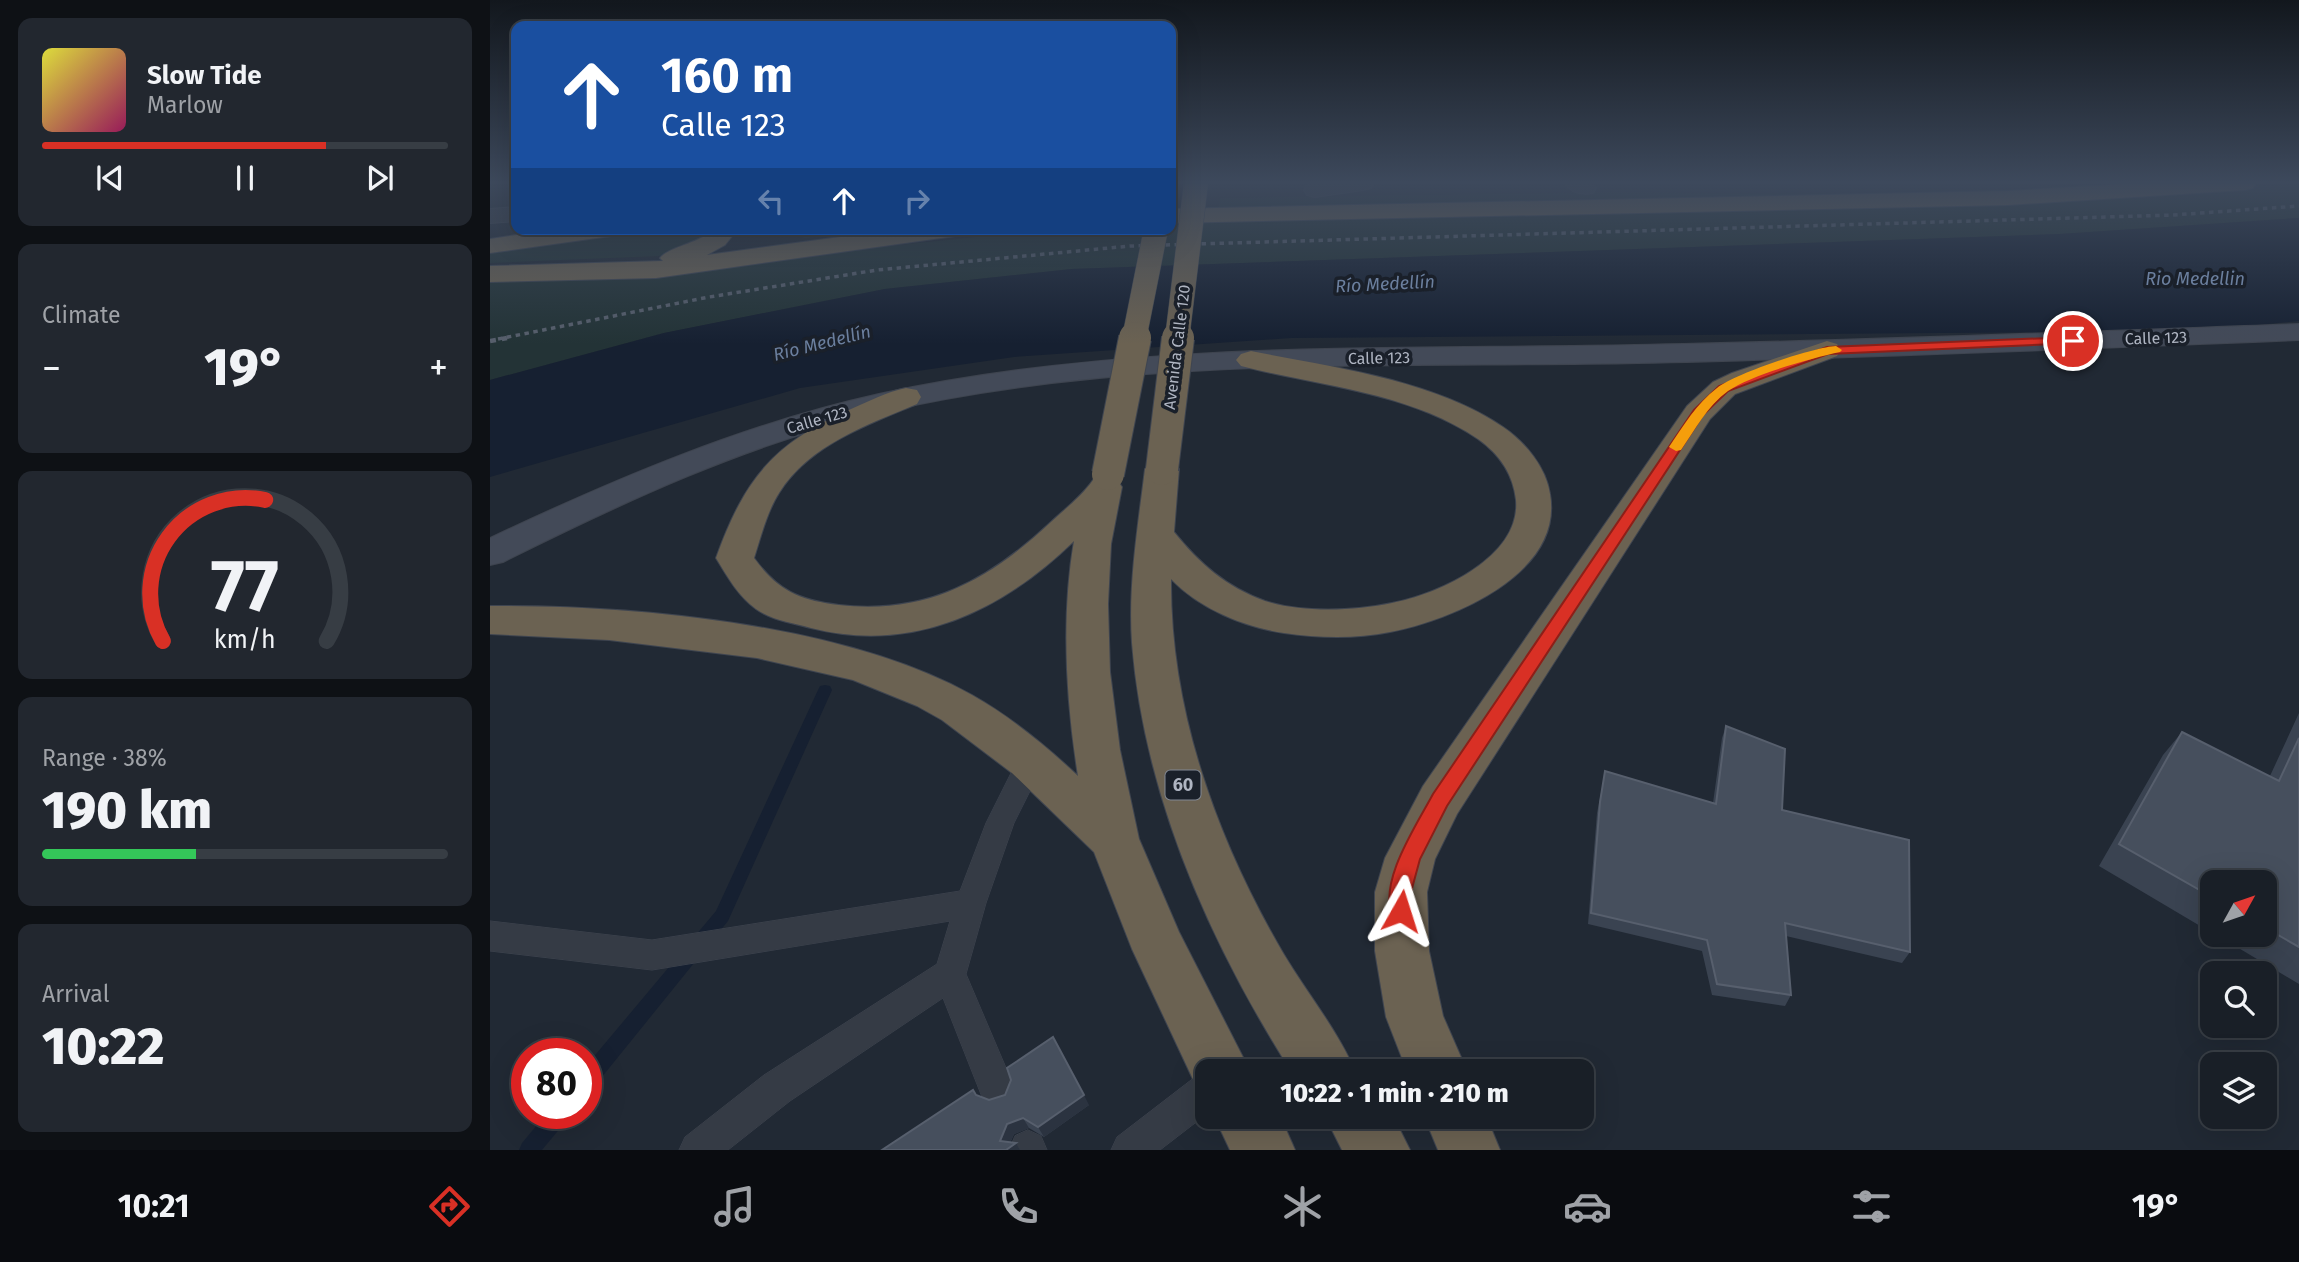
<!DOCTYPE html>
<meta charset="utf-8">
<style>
:root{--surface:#191f27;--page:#22272f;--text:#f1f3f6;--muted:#9fa2a7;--line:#373d44;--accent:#d93025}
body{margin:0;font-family:"Fira Sans",sans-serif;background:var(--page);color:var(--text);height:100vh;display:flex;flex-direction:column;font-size:26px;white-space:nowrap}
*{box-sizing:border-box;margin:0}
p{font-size:23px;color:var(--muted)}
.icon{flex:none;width:38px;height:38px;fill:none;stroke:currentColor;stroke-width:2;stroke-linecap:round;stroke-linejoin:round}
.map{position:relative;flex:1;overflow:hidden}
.side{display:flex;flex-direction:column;gap:18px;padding:18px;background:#0e1115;width:490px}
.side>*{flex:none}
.top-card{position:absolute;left:21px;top:21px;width:665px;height:214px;border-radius:14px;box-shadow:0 7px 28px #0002,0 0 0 2px var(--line);background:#1a4fa0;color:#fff;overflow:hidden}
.needle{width:46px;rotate:50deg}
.buttons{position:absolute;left:1710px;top:870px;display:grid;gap:14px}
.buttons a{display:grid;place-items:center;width:77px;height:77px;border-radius:14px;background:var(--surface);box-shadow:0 7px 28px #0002,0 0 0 2px var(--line);font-size:35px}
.speed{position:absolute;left:21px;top:1038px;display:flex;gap:14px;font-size:35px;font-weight:700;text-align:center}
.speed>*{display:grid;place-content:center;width:91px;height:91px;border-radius:50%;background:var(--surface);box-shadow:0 7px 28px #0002,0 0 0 2px var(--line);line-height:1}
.speed .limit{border:10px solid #d22;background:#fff;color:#111}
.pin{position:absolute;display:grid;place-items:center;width:60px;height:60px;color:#fff;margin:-30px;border:4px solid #fff;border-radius:50%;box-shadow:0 2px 7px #0007}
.me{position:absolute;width:77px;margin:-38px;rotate:6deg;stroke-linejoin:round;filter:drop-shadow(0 0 5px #0008)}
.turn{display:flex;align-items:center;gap:24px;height:147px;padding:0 35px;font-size:32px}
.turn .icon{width:91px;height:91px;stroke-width:2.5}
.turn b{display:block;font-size:49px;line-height:60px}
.lanes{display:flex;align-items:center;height:66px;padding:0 35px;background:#0003;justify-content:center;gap:35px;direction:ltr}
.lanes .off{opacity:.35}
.big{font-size:52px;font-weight:800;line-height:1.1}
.side .tile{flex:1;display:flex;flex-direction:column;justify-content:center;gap:10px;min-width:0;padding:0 24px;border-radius:14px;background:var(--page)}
.side .dial{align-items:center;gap:0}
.dial svg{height:182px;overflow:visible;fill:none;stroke:var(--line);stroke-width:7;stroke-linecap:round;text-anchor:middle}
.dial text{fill:var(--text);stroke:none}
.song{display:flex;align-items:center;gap:21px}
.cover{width:84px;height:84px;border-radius:10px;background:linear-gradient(135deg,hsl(60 70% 55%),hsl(330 70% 35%))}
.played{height:7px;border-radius:4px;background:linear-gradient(90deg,var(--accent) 70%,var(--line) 70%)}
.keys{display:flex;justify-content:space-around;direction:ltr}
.heat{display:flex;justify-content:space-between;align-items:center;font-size:38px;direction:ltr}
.charge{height:10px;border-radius:5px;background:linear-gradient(90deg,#34c759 38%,var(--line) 0)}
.trip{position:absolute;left:705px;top:1059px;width:399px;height:70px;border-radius:14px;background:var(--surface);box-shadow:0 7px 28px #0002,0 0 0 2px var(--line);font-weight:800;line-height:70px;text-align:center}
.menu{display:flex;height:112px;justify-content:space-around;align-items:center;background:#0a0c10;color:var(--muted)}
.menu .icon{width:49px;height:49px}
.menu .on{color:var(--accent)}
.menu b{font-size:32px;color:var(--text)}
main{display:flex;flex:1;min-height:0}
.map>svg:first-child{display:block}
.green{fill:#233336}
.water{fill:#162031}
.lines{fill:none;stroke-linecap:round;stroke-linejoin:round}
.stream{fill:#162031;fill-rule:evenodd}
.lane-casing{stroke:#3e444f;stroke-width:1}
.street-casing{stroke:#3e444f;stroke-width:2}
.secondary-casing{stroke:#3e444f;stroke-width:2}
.highway-casing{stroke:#3f4550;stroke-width:2}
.lane{fill:#353b45;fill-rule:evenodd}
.street{fill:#353b45;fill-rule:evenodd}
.secondary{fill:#434a58;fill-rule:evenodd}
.highway{fill:#6b6252;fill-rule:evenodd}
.rail-far1{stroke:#575f6c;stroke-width:3.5;stroke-dasharray:4.5 4.5;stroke-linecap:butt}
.rail{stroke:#575f6c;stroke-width:4.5;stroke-dasharray:6 6;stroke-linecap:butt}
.highway-bridge-far1-casing{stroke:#3f4550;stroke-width:25;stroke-linecap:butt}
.highway-bridge-casing{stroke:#3f4550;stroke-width:34;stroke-linecap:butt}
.highway-bridge-far1{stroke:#6b6252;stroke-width:24}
.highway-bridge{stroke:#6b6252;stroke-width:32}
.wall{fill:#3a4351}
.shaded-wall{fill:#2b3340}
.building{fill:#464f5d;stroke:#575f6d;stroke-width:2}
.route{fill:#d93025;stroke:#8d1f18;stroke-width:2}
.slow{fill:#f59e0b}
.labels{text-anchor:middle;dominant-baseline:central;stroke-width:7;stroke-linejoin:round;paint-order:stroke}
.far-street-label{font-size:16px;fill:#afb5c2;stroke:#1a202a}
.far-water-label{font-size:18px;font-style:italic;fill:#6b7f9e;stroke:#1a202a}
.shield{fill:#1a202a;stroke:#828894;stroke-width:2}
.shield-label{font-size:18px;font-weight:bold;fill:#afb5c2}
</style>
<main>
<section class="side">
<div class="tile">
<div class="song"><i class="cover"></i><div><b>Slow Tide</b><p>Marlow</p></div></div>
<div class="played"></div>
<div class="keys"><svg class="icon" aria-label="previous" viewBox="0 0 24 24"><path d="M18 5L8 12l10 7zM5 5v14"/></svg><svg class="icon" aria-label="pause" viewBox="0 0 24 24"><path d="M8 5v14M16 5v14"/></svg><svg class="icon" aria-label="next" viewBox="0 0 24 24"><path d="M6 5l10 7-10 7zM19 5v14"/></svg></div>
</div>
<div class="tile"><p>Climate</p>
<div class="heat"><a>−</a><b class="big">19°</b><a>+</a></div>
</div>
<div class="tile dial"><svg viewBox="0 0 100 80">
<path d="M14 69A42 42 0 1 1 86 69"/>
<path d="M14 69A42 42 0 0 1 59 7" stroke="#d93025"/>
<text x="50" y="56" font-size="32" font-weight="700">77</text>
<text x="50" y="72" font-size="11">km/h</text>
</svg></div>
<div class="tile"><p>Range · 38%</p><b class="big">190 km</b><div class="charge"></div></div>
<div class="tile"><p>Arrival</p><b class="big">10:22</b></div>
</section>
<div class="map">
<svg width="1809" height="1150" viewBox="0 0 1809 1150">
<rect width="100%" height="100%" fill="#212934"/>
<g class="green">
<polygon points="1809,183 1809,218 1570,234 582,269 395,289 174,333 0,380 0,281 127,278 241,268 399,246 564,229 681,229 681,223 723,221 1424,207 1604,200 1752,190"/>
<polygon points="1127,192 1352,195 729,208 730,198"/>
<polygon points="91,229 216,229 218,232 216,237 186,253 169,256 0,263 0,239"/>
<polygon points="300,229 398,229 316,238 304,236 299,232"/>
</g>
<polygon class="water" points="1809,218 1809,321 1707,331 801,338 524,357 310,388 0,477 0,380 174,333 395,289 582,269 1570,234"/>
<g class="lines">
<g class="stream">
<polygon points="335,685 340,686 342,690 238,921 103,1088 96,1090 96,1066 226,911 328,690 330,686"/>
<polygon points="57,1113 80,1113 77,1120 52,1150 29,1150 32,1143"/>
</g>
<defs>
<g id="lane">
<polygon points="541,750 551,753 555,761 524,823 496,903 476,974 525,1089 520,1102 507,1107 494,1102 453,998 300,1101 238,1150 189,1150 195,1137 274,1075 447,964 460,921 162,970 0,951 0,921 162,940 470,891 496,823 531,753"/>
<polygon points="718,1072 718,1113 670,1150 621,1150 627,1137 705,1077"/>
<polygon points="538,1130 551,1136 557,1150 519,1150 525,1136"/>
</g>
<g id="street">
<polygon points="829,183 884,183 881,188 873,190 825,197 817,195 814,190 817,185"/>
<path d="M1074,183H1102L1106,188L1103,193C1092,195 1081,193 1074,183Z"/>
<polygon points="26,207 26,221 0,223 0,209"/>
</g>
<path id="secondary" d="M1809,324V340C1589,349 1368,358 1148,363C894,368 637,355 388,413C257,444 133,502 13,562L0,565V538C125,479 254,424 389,394C637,340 892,350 1144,345C1366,341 1587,332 1809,324Z"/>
<g id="highway">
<polygon points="1653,183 1766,183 1763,188 1755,190 1518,205 681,223 681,209 1518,191"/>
<polygon points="68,229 133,229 129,234 121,236 0,253 0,239"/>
<path d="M219,229H243V235L235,245L217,255L410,229H477L473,234L465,236L166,278L0,282V266L173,261L170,258C177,248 207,243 219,233Z"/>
<polygon points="1337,341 1347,344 1351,350 1347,356 1245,394 1220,419 967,814 945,859 937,892 939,951 953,1016 977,1071 917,1071 896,1017 885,951 885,892 895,858 933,786 1197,406 1223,382 1242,373"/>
<path d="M761,351C841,367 945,380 1013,427C1035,442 1056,467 1060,494C1074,574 962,620 900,632C866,639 828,638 794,633C754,627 710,609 681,579C680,711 727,840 793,953C816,992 847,1029 865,1071H801C720,943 654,795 642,643C638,585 648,526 655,469L660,462L672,459L684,462L689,469L684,532C709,563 736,587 775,601C812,613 864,611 902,603C949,594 1031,557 1026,500C1023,473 1009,454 988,439C919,392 829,386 751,366L746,360L751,354Z"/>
<path d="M416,388L427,390L431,397L427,404C377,425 319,445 289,493C277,512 271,536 264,558C288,591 309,600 349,605C437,615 499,580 561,522C576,508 592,496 603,480L615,477L627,480L632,487L621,544L618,604L620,672L630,750L649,839L689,932L760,1071H718V1096L709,1092L642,949L604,852L522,773L452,720L427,706L363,680L267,658L119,640L0,634V606C145,605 354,624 482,695C521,717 556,746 588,776C576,700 571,617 584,541C512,611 423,654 321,628C303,623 281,620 266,609C248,596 237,576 226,558C255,478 283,444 361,409C379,401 397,392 416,388Z"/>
<polygon points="724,1116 790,1116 805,1150 740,1150"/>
<polygon points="835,1116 903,1116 920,1150 852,1150"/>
<polygon points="934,1116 996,1116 1010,1150 948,1150"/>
</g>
</defs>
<use href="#lane" class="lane-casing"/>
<use href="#street" class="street-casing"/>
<use href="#secondary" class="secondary-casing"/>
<use href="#highway" class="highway-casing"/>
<use href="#lane" class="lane"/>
<use href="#street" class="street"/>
<use href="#secondary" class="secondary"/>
<use href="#highway" class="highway"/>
<polyline class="rail-far1" points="8,339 219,297 387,270 640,246 1683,215 1809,206"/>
<polyline class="rail" points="0,341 17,338"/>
<defs>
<g id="highway-bridge-far1">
<polyline points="644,339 666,229"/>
<polyline points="687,339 706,183"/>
</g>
<g id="highway-bridge">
<polyline points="672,469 688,338"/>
<polyline points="618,474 645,338"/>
</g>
</defs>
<use href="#highway-bridge-far1" class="highway-bridge-far1-casing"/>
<use href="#highway-bridge" class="highway-bridge-casing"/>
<use href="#highway-bridge-far1" class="highway-bridge-far1"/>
<use href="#highway-bridge" class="highway-bridge"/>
</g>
<g class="wall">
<polygon points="1809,713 1809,984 1725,934 1774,934 1774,882 1722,882 1722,933 1609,866 1673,755 1692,732 1780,776"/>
<polygon points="1236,726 1292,810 1420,952 1412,963 1296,936 1301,995 1295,1006 1222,995 1212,951 1098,924 1107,813 1113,783 1223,803 1232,738"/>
<polygon points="487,1095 499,1100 599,1105 554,1137 539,1128 524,1134 520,1143 526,1143 530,1150 392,1150"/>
</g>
<g class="shaded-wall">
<polygon points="594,1095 599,1105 554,1137 548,1127"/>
<polygon points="533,1118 539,1128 524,1134 517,1149 526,1143 530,1150 516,1150 510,1141 517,1124"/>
</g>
<g class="building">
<polygon points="1236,726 1295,749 1292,810 1419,840 1420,952 1295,923 1301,995 1227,984 1217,940 1101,913 1110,802 1115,771 1226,804"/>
<polygon points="1692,732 1789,781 1809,738 1809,947 1774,927 1774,882 1722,882 1722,897 1629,844"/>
<polygon points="563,1037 594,1095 548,1127 533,1118 517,1124 510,1141 526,1143 516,1150 392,1150 483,1090 486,1095 499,1100 515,1095 521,1080 517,1068"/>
</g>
<linearGradient id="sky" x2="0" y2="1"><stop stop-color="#12171d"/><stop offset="0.53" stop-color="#3d495c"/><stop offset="1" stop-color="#3d495c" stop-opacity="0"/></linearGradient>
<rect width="1809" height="344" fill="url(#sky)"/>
<path class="route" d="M1583,337L1588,341L1587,343L1338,354L1238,391L1213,415L957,806L930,859L921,892L922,911L919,918L911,921L903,918C887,883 926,826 943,794L1204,410L1229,386L1337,347Z"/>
<path class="slow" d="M1346,346L1352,350L1350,352C1322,358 1261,375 1238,391C1217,406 1205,430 1191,450L1186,451L1179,447C1194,425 1206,404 1227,388C1244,374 1324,347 1346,346Z"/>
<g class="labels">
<g class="far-street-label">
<text transform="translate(1666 338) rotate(-2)">Calle 123</text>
<text transform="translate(687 347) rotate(-83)">Avenida Calle 120</text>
<text transform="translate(889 358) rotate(-1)">Calle 123</text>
<text transform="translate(327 420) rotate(-16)">Calle 123</text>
</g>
<g class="far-water-label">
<text x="1705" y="279">Rio Medellin</text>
<text transform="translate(895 284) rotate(-3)">Río Medellín</text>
<text transform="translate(332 343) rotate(-14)">Río Medellín</text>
</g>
<rect class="shield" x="675.5" y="770.5" width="35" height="29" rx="5"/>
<g class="shield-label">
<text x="693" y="785">60</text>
</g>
</g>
</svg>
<div class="buttons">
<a><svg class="needle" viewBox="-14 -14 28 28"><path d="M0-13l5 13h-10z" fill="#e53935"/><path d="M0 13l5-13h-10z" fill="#9fa2a7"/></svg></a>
<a><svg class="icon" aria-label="search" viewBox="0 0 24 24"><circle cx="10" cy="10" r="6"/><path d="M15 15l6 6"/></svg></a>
<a><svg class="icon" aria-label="layers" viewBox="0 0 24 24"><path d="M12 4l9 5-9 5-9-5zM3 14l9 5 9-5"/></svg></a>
</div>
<div class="speed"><div class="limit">80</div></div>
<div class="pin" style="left:1583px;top:341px;background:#d93025"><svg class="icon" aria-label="arrive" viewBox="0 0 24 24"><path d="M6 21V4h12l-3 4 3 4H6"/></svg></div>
<svg class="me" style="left:911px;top:911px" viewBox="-20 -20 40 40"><path d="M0-17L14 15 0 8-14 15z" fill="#d93025" stroke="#fff" stroke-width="4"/></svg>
<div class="trip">10:22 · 1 min · 210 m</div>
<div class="top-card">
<div class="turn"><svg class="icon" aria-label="ahead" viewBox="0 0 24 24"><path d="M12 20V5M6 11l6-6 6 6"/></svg><div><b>160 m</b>Calle 123</div></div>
<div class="lanes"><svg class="icon off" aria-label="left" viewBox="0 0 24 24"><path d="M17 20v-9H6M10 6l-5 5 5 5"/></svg><svg class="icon" aria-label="ahead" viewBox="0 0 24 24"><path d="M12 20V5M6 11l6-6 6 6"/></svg><svg class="icon off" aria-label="right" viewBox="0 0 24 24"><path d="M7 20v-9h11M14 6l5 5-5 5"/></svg></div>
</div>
</div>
</main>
<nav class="menu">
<b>10:21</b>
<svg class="icon on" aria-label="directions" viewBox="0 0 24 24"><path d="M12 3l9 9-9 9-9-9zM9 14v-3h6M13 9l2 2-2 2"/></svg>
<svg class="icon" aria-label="music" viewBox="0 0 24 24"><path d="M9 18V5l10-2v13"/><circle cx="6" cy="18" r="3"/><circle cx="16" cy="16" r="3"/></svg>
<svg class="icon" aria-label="phone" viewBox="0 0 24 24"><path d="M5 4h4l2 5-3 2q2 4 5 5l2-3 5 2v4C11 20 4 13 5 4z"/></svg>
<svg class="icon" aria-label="climate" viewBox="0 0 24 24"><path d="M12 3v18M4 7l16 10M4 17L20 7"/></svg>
<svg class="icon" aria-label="car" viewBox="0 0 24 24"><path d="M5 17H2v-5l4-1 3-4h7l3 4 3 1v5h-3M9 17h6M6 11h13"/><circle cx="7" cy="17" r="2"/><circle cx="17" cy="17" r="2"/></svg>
<svg class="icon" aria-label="filters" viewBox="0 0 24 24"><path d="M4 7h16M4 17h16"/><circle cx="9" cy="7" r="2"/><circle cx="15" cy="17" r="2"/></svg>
<b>19°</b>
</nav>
